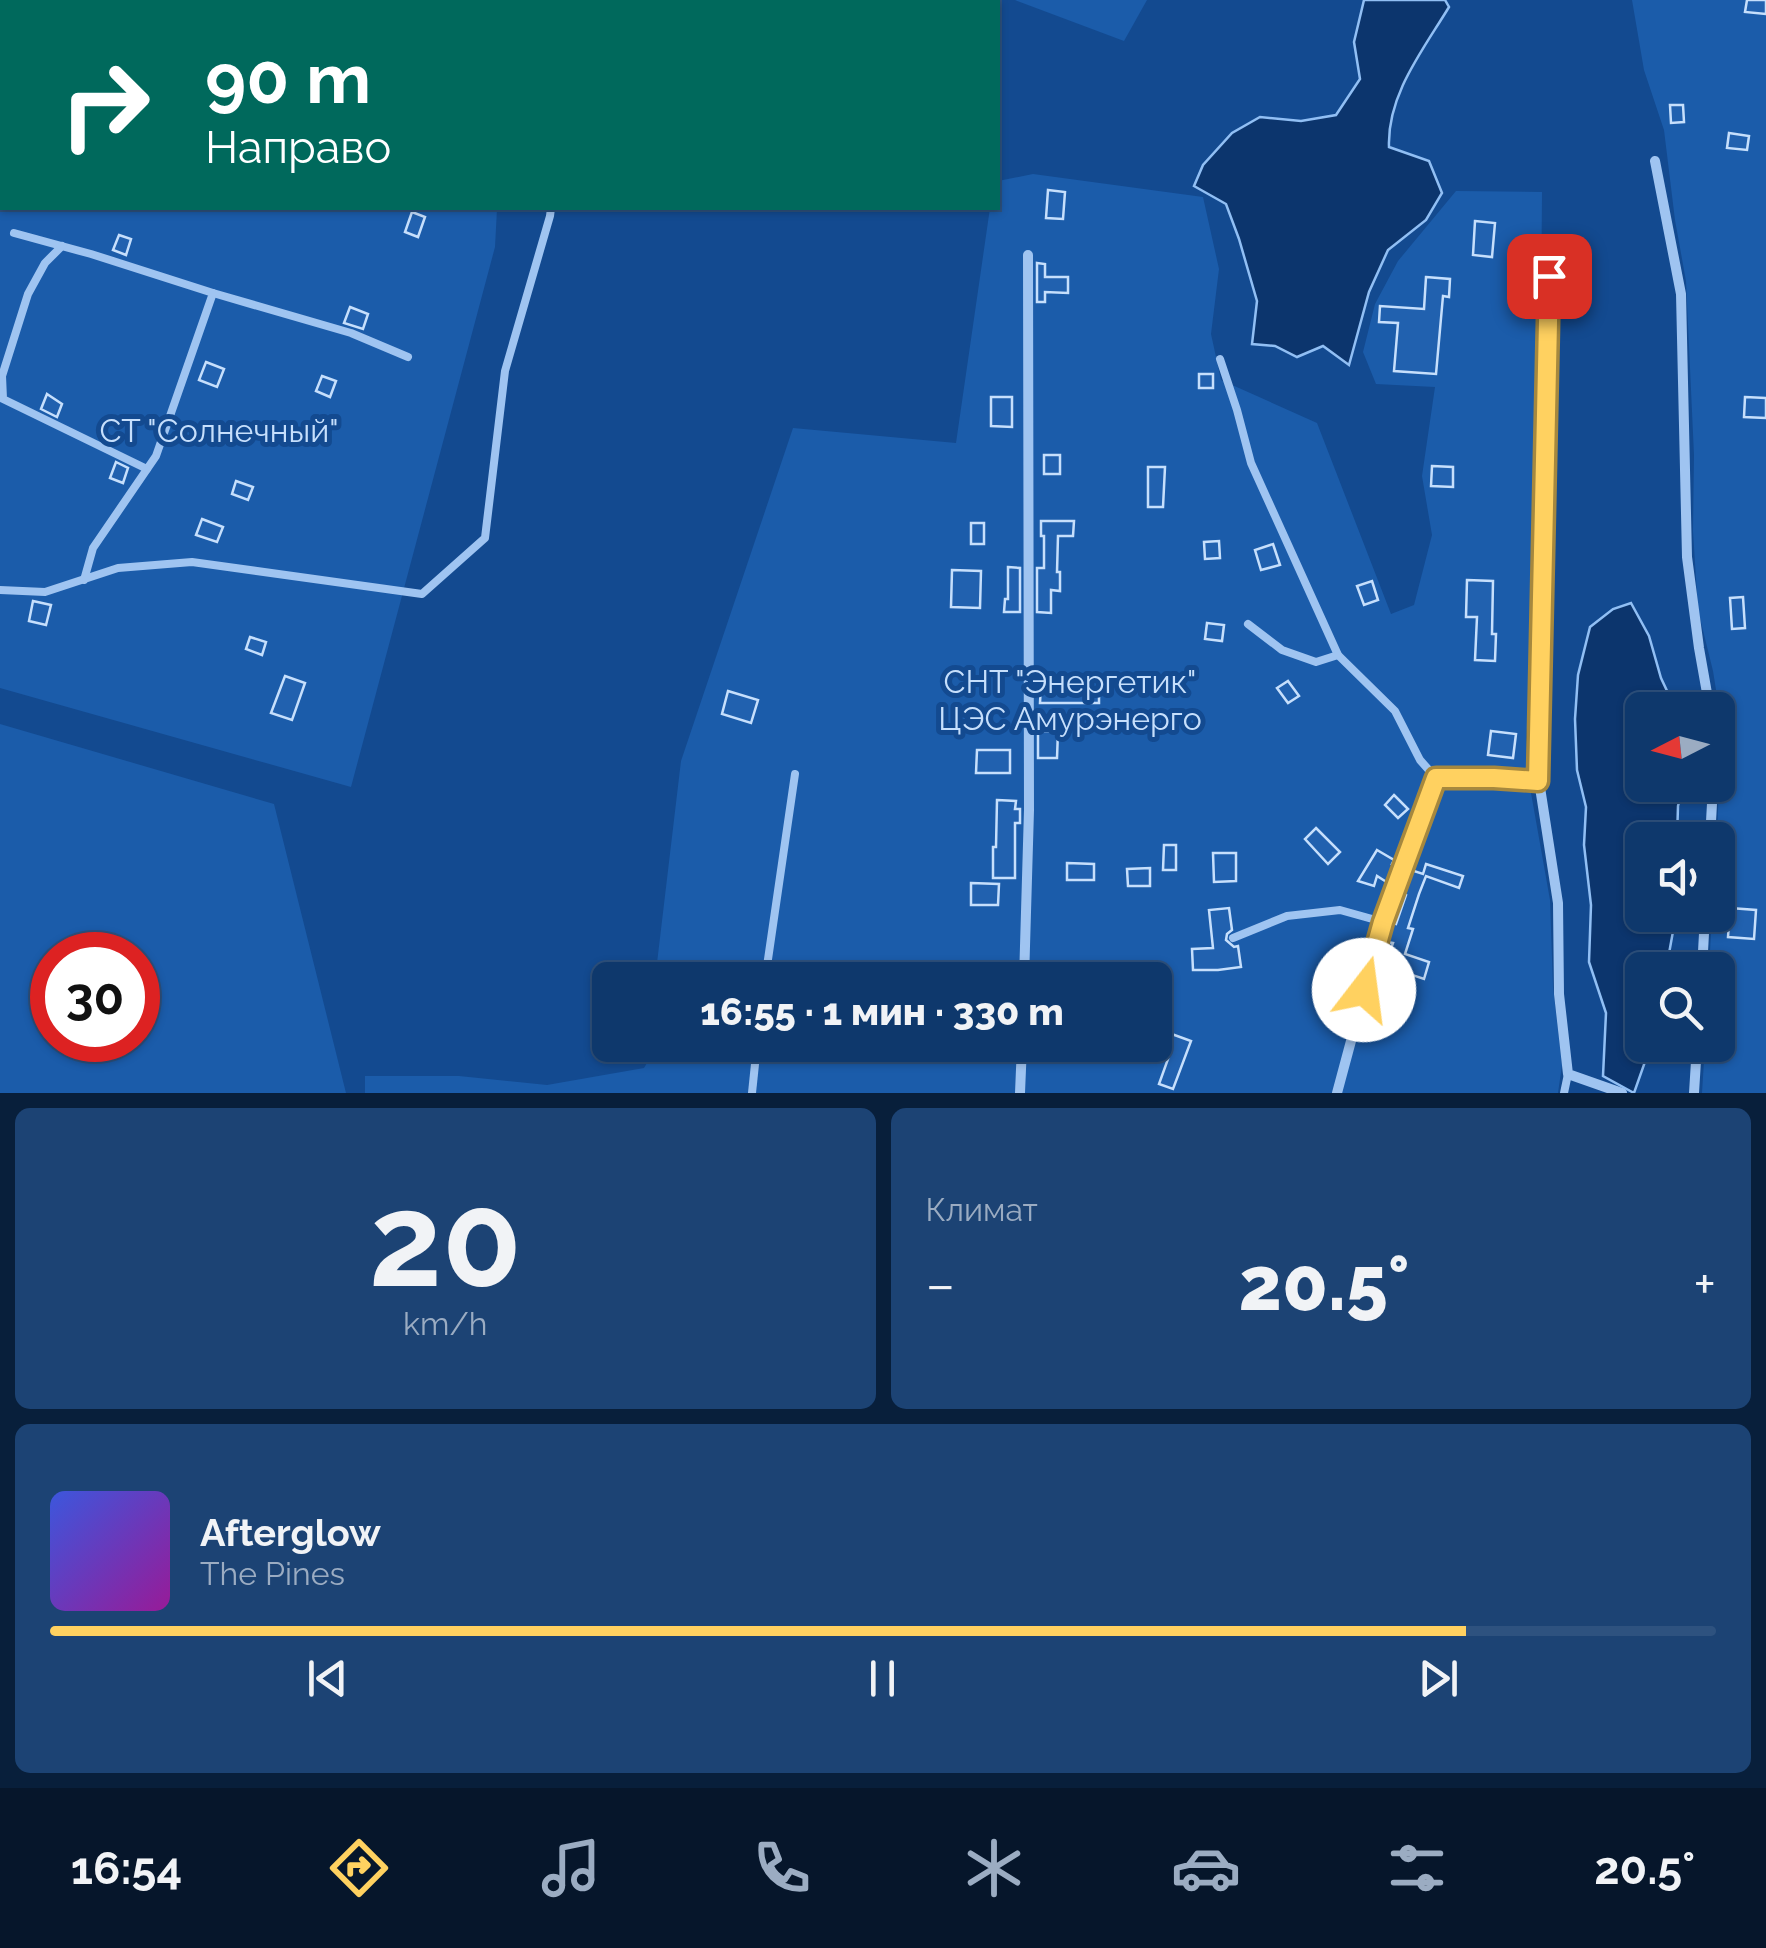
<!DOCTYPE html>
<html lang="ru">
<meta charset="utf-8">
<style>
:root{--surface:#0e386c;--page:#1c4374;--text:#f1f3f6;--muted:#9bacc2;--line:#2e527f;--accent:#ffd160}
body{margin:0;font-family:Raleway,sans-serif;background:var(--page);color:var(--text);height:100vh;display:flex;flex-direction:column;font-size:38px;white-space:nowrap}
*{box-sizing:border-box;margin:0}
p{font-size:32px;color:var(--muted)}
.icon{flex:none;width:55px;height:55px;fill:none;stroke:currentColor;stroke-width:2;stroke-linecap:round;stroke-linejoin:round}
.map{position:relative;height:1093px;overflow:hidden}
.side{display:flex;flex-direction:column;gap:15px;padding:15px;background:#081f3b;flex:1}
.side>*{flex:none}
.hud{position:absolute;left:0px;top:0px;width:1000px;height:210px;box-shadow:0 2px 8px #0004,0 0 0 2px var(--line);background:#00695c;color:#fff;overflow:hidden}
.needle{width:65px;rotate:264deg}
.buttons{position:absolute;left:1625px;top:692px;display:grid;gap:20px}
.buttons a{display:grid;place-items:center;width:110px;height:110px;border-radius:15px;background:var(--surface);box-shadow:0 2px 8px #0004,0 0 0 2px var(--line);font-size:50px}
.speed{position:absolute;left:30px;top:932px;display:flex;gap:20px;font-size:50px;font-weight:700;text-align:center}
.speed>*{display:grid;place-content:center;width:130px;height:130px;border-radius:50%;background:var(--surface);box-shadow:0 2px 8px #0004,0 0 0 2px var(--line);line-height:1}
.speed .limit{border:15px solid #d22;background:#fff;color:#111}
.pin{position:absolute;display:grid;place-items:center;width:85px;height:85px;color:#fff;margin:-42px;border-radius:20px;box-shadow:0 5px 15px #0006}
.me{position:absolute;width:110px;margin:-55px;rotate:15deg;stroke-linejoin:round;filter:drop-shadow(0 0 8px #0008)}
.turn{display:flex;align-items:center;gap:35px;height:210px;padding:0 40px;font-size:45px}
.turn .icon{width:130px;height:130px;stroke-width:2.5}
.turn b{display:block;font-size:70px;line-height:85px}
.big{font-size:75px;font-weight:800;line-height:1.1}
.side .tile{flex:1;display:flex;flex-direction:column;justify-content:center;gap:15px;min-width:0;padding:0 35px;border-radius:15px;background:var(--page)}
.side .dial{align-items:center;gap:0}
.dial b{font-size:130px;line-height:1}
.song{display:flex;align-items:center;gap:30px}
.cover{width:120px;height:120px;border-radius:15px;background:linear-gradient(135deg,hsl(230 70% 55%),hsl(300 70% 35%))}
.played{height:10px;border-radius:5px;background:linear-gradient(90deg,var(--accent) 85%,var(--line) 85%)}
.keys{display:flex;justify-content:space-around;direction:ltr}
.heat{display:flex;justify-content:space-between;align-items:center;font-size:55px;direction:ltr}
.side .tiles{flex:1;display:grid;gap:15px;grid-template-columns:1fr 1fr}
.tile:last-child{grid-column:span 2}
.trip{position:absolute;left:592px;top:962px;width:580px;height:100px;border-radius:15px;background:var(--surface);box-shadow:0 2px 8px #0004,0 0 0 2px var(--line);font-weight:800;line-height:100px;text-align:center}
.menu{display:flex;height:160px;justify-content:space-around;align-items:center;background:#06162b;color:var(--muted)}
.menu .icon{width:70px;height:70px}
.menu .current{color:var(--accent)}
.menu b{font-size:45px;color:var(--text)}
.map>svg:first-child{display:block}
.green{fill:#1b5caa;fill-rule:evenodd}
.water{fill:#0c356d;stroke:#91bff4;stroke-width:2.5}
.building{fill:#2161af;stroke:#c6dffc;stroke-width:2.5}
.lines{fill:none;stroke-linecap:round;stroke-linejoin:round}
.service{stroke:#9fc4f1;stroke-width:8}
.minor{stroke:#9fc4f1;stroke-width:10}
.route-casing{stroke:#a6883e;stroke-width:25}
.route{stroke:#ffd160;stroke-width:18}
.labels{text-anchor:middle;dominant-baseline:central;stroke-width:10;stroke-linejoin:round;paint-order:stroke}
.park-label{font-size:32px;fill:#c6dffc;stroke:#134a90}
</style>
<div class="map">
<svg width="1766" height="1093" viewBox="0 0 1766 1093">
<rect width="100%" height="100%" fill="#134a90"/>
<g class="green">
<polygon points="0,0 678,0 670,2 2,2 2,208 558,208 558,211 497,209 495,247 351,787 0,688"/>
<polygon points="1015,0 1147,0 1124,41"/>
<polygon points="1632,0 1766,0 1766,1093 1702,1093 1705,1045 1718,1045 1718,970 1709,970 1712,915 1718,915 1717,840 1721,721 1713,671 1698,610 1693,531 1694,455 1686,281 1675,220 1664,130 1644,70"/>
<polygon points="1033,174 1203,197 1219,269 1211,334 1221,380 1317,423 1391,614 1414,605 1432,535 1422,476 1435,387 1376,384 1363,352 1375,304 1398,261 1456,191 1542,192 1539,565 1534,650 1526,738 1531,793 1550,900 1553,987 1562,1065 1558,1093 365,1093 365,1076 459,1076 547,1085 644,1068 654,1051 653,1045 1155,1045 1155,980 655,980 681,761 793,428 956,443 990,208 998,208 998,181"/>
<path d="M0,724L274,804L346,1093H0ZM52,955H138V1040H52Z"/>
</g>
<g class="water">
<path d="M1364,0H1445L1449,7C1423,50 1387,95 1389,147L1429,161L1442,193L1426,220L1388,250L1369,292L1349,365L1323,346L1297,357L1275,346L1252,344L1257,301L1239,239L1226,204L1194,186L1203,165L1232,133L1260,117L1301,121L1336,115L1360,79L1354,42Z"/>
<polygon points="1631,603 1649,636 1661,678 1676,710 1642,710 1642,785 1684,785 1678,806 1677,840 1642,840 1642,915 1676,915 1666,970 1642,970 1642,1045 1649,1045 1646,1059 1634,1093 1603,1076 1606,1013 1589,962 1591,905 1584,845 1586,807 1577,770 1575,719 1578,675 1590,627 1613,609"/>
</g>
<g class="building">
<polygon points="1747,0 1766,0 1766,14 1745,12"/>
<polygon points="1670,105 1683,105 1684,122 1671,123"/>
<polygon points="1729,133 1749,136 1747,150 1727,148"/>
<polygon points="1048,190 1065,192 1063,219 1046,218"/>
<polygon points="412,212 425,217 418,237 405,232"/>
<polygon points="1475,221 1495,223 1492,257 1473,255"/>
<polygon points="119,235 131,239 126,255 113,250"/>
<polygon points="1037,263 1045,264 1045,277 1068,277 1068,293 1045,292 1045,302 1037,302"/>
<polygon points="1426,277 1450,279 1449,297 1443,296 1436,374 1394,371 1398,323 1379,322 1380,306 1424,309"/>
<polygon points="350,307 368,314 363,329 344,323"/>
<polygon points="206,362 224,369 217,387 199,380"/>
<rect x="1199" y="374" width="14" height="14"/>
<polygon points="322,376 336,381 330,397 316,391"/>
<polygon points="47,394 62,404 57,417 41,409"/>
<polygon points="991,397 1012,397 1012,427 991,426"/>
<polygon points="1745,397 1766,398 1766,418 1744,417"/>
<rect x="1044" y="455" width="16" height="19"/>
<polygon points="116,462 128,468 123,483 110,478"/>
<polygon points="1432,466 1453,467 1453,487 1431,486"/>
<polygon points="1148,467 1165,467 1163,507 1148,507"/>
<polygon points="236,481 253,487 248,500 232,494"/>
<polygon points="202,519 223,527 217,542 196,535"/>
<polygon points="1041,521 1074,521 1073,536 1058,536 1057,572 1060,572 1060,591 1051,590 1051,613 1037,612 1037,568 1044,568 1044,536 1041,536"/>
<rect x="971" y="523" width="13" height="21"/>
<polygon points="1219,541 1220,558 1205,559 1204,542"/>
<polygon points="1273,544 1280,565 1261,570 1255,550"/>
<polygon points="1008,567 1020,568 1020,612 1004,612 1005,599 1008,599"/>
<polygon points="952,570 981,571 980,608 951,607"/>
<polygon points="1467,580 1493,581 1492,634 1496,634 1495,661 1475,660 1477,617 1466,617"/>
<polygon points="1372,581 1378,600 1364,605 1357,586"/>
<polygon points="1743,597 1745,628 1732,629 1730,598"/>
<polygon points="33,601 51,605 46,625 29,621"/>
<polygon points="1207,623 1224,625 1222,641 1205,639"/>
<polygon points="250,637 266,642 262,655 246,649"/>
<polygon points="285,676 305,683 292,720 271,713"/>
<polygon points="1288,681 1299,696 1288,703 1277,688"/>
<polygon points="1041,684 1059,684 1059,689 1099,691 1099,703 1040,703"/>
<polygon points="728,691 758,700 751,723 722,714"/>
<polygon points="1038,731 1058,731 1057,758 1038,758"/>
<polygon points="1491,731 1516,734 1513,758 1488,755"/>
<polygon points="977,750 1010,750 1010,773 976,773"/>
<polygon points="1394,795 1408,809 1398,818 1385,805"/>
<polygon points="997,800 1016,801 1015,809 1020,809 1020,823 1015,823 1015,878 993,878 993,847 996,847"/>
<polygon points="1316,828 1340,852 1328,864 1305,839"/>
<polygon points="1164,845 1176,845 1176,870 1163,870"/>
<polygon points="1377,850 1394,860 1392,864 1395,865 1388,883 1377,876 1374,886 1358,881"/>
<polygon points="1213,853 1236,853 1236,881 1214,882"/>
<polygon points="1067,863 1094,864 1094,880 1067,880"/>
<polygon points="1426,864 1463,876 1459,888 1426,876 1419,894 1408,928 1413,929 1405,954 1429,962 1424,979 1385,966 1393,943 1387,942 1393,923 1396,924 1406,895 1403,893 1411,870 1423,874"/>
<polygon points="1150,868 1150,886 1128,886 1127,869"/>
<polygon points="971,883 999,884 998,905 971,905"/>
<polygon points="1229,908 1232,930 1227,934 1226,940 1234,947 1238,946 1241,967 1218,970 1193,970 1192,949 1213,948 1209,910"/>
<polygon points="1730,908 1756,910 1754,939 1728,937"/>
<polygon points="1378,991 1396,996 1389,1018 1371,1012"/>
<polygon points="1158,1029 1191,1041 1173,1089 1159,1084 1168,1059 1150,1052 1153,1045 1155,1045"/>
</g>
<g class="lines">
<g class="service">
<polyline points="570,2 571,0"/>
<polyline points="14,233 91,254 213,293 156,456 93,548 84,580"/>
<polyline points="62,246 45,263 28,294 2,376 3,399 147,469"/>
<polyline points="213,293 351,333 408,357"/>
<polyline points="1220,359 1237,410 1251,463 1338,655 1395,711 1420,760 1436,778"/>
<polyline points="0,590 45,592 118,568 192,562 422,594 485,538 505,371 550,216 551,208"/>
<polyline points="1248,624 1282,650 1316,662 1338,655"/>
<polyline points="1233,938 1287,916 1340,910 1383,922"/>
<polyline points="765,980 795,774"/>
<polyline points="752,1093 757,1045"/>
<polyline points="1564,1093 1568,1074"/>
</g>
<g class="minor">
<polyline points="1655,161 1681,294 1687,557 1699,648 1710,710"/>
<polyline points="1549,276 1539,781 1558,903 1559,994 1568,1074 1622,1093"/>
<polyline points="1710,840 1713,785"/>
<polyline points="1702,970 1705,915"/>
<polyline points="1024,980 1029,810 1028,255"/>
<polyline points="1020,1093 1022,1045"/>
<polyline points="1337,1093 1383,922 1436,778 1494,778 1539,781"/>
<polyline points="1694,1093 1697,1045"/>
</g>
</g>
<g class="lines">
<defs>
<polyline id="route" points="1364,990 1383,922 1436,778 1494,778 1538,781 1549,276"/>
</defs>
<use href="#route" class="route-casing"/>
<use href="#route" class="route"/>
</g>
<g class="labels">
<g class="park-label">
<text x="219" y="430">СТ "Солнечный"</text>
<text x="1070" y="681">СНТ "Энергетик"<tspan x="1070" dy="37">ЦЭС Амурэнерго</tspan></text>
</g>
</g>
</svg>
<div class="buttons">
<a><svg class="needle" viewBox="-14 -14 28 28"><path d="M0-13l5 13h-10z" fill="#e53935"/><path d="M0 13l5-13h-10z" fill="#9bacc2"/></svg></a>
<a><svg class="icon" aria-label="sound" viewBox="0 0 24 24"><path d="M4 9h4l5-4v14l-5-4H4zM17 9q2 3 0 6"/></svg></a>
<a><svg class="icon" aria-label="search" viewBox="0 0 24 24"><circle cx="10" cy="10" r="6"/><path d="M15 15l6 6"/></svg></a>
</div>
<div class="speed"><div class="limit">30</div></div>
<div class="pin" style="left:1549px;top:276px;background:#d93025"><svg class="icon" aria-label="arrive" viewBox="0 0 24 24"><path d="M6 21V4h12l-3 4 3 4H6"/></svg></div>
<svg class="me" style="left:1364px;top:990px" viewBox="-20 -20 40 40"><circle r="19" fill="#fff"/><path d="M0-13L10 11 0 6-10 11z" fill="#ffd160"/></svg>
<div class="trip">16:55 · 1 мин · 330 m</div>
<div class="hud">
<div class="turn"><svg class="icon" aria-label="right" viewBox="0 0 24 24"><path d="M7 20v-9h11M14 6l5 5-5 5"/></svg><div><b>90 m</b>Направо</div></div>
</div>
</div>
<section class="side">
<div class="tiles">
<div class="tile dial"><b>20</b><p>km/h</p></div>
<div class="tile"><p>Климат</p>
<div class="heat"><a>−</a><b class="big">20.5°</b><a>+</a></div>
</div>
<div class="tile">
<div class="song"><i class="cover"></i><div><b>Afterglow</b><p>The Pines</p></div></div>
<div class="played"></div>
<div class="keys"><svg class="icon" aria-label="previous" viewBox="0 0 24 24"><path d="M18 5L8 12l10 7zM5 5v14"/></svg><svg class="icon" aria-label="pause" viewBox="0 0 24 24"><path d="M8 5v14M16 5v14"/></svg><svg class="icon" aria-label="next" viewBox="0 0 24 24"><path d="M6 5l10 7-10 7zM19 5v14"/></svg></div>
</div>
</div>
</section>
<nav class="menu">
<b>16:54</b>
<svg class="icon current" aria-label="directions" viewBox="0 0 24 24"><path d="M12 3l9 9-9 9-9-9zM9 14v-3h6M13 9l2 2-2 2"/></svg>
<svg class="icon" aria-label="music" viewBox="0 0 24 24"><path d="M9 18V5l10-2v13"/><circle cx="6" cy="18" r="3"/><circle cx="16" cy="16" r="3"/></svg>
<svg class="icon" aria-label="phone" viewBox="0 0 24 24"><path d="M5 4h4l2 5-3 2q2 4 5 5l2-3 5 2v4C11 20 4 13 5 4z"/></svg>
<svg class="icon" aria-label="climate" viewBox="0 0 24 24"><path d="M12 3v18M4 7l16 10M4 17L20 7"/></svg>
<svg class="icon" aria-label="car" viewBox="0 0 24 24"><path d="M5 17H2v-5l4-1 3-4h7l3 4 3 1v5h-3M9 17h6M6 11h13"/><circle cx="7" cy="17" r="2"/><circle cx="17" cy="17" r="2"/></svg>
<svg class="icon" aria-label="filters" viewBox="0 0 24 24"><path d="M4 7h16M4 17h16"/><circle cx="9" cy="7" r="2"/><circle cx="15" cy="17" r="2"/></svg>
<b>20.5°</b>
</nav>
